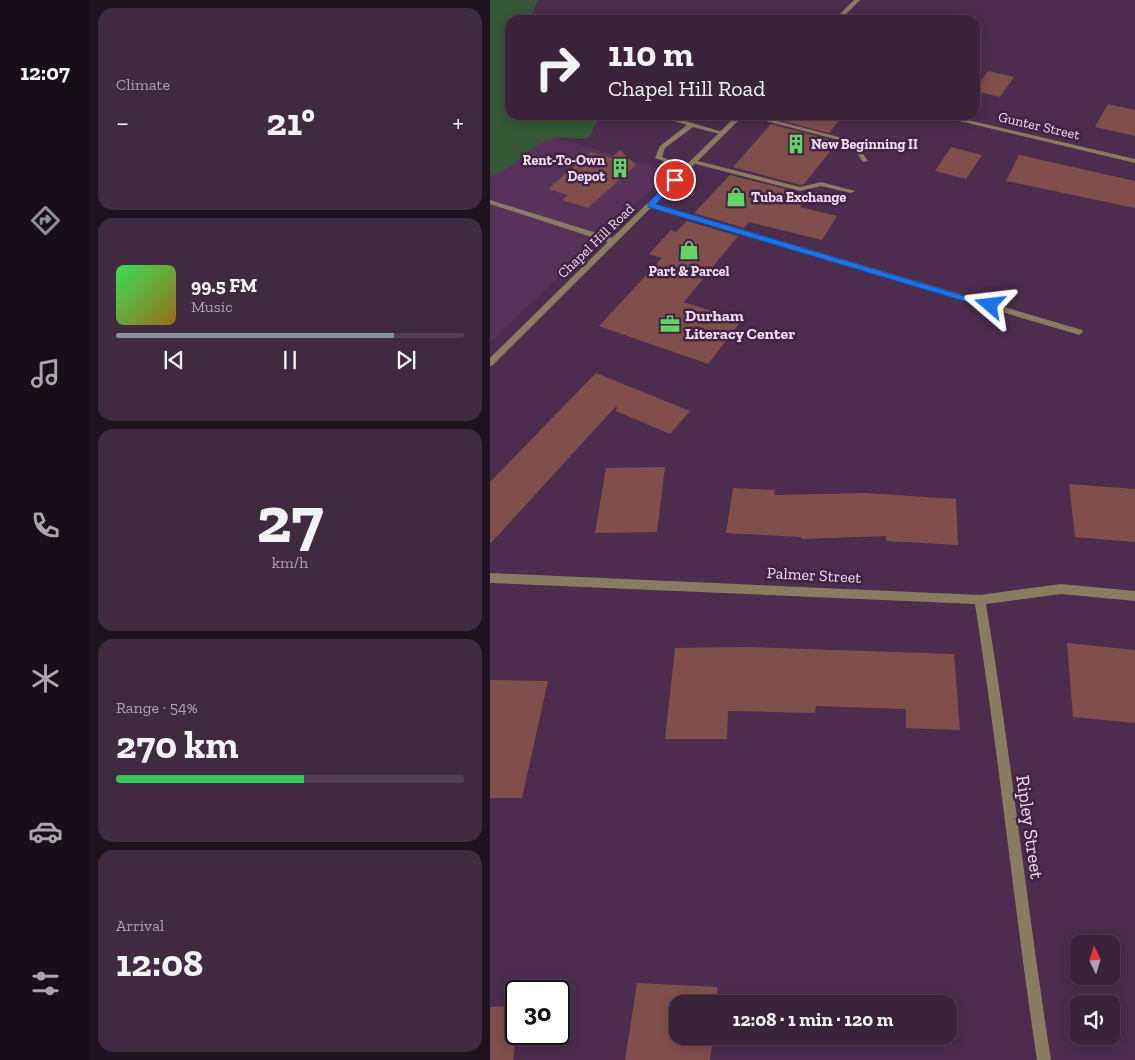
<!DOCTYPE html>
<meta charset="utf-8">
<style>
:root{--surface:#39223a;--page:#402a42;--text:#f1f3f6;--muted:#aba4af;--line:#533f54;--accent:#8c9099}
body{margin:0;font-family:"Zilla Slab",serif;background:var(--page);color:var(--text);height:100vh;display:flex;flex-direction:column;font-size:19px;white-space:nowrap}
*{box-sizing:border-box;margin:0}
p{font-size:16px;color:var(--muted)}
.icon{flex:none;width:28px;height:28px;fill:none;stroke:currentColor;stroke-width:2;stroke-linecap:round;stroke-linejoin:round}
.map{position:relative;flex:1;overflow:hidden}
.side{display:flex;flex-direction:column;gap:8px;padding:8px;background:#1f1320;width:400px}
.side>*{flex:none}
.top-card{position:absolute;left:15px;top:15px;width:475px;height:105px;border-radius:15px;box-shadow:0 2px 12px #0003,0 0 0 1px var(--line);background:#39223a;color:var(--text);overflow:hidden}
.needle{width:32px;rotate:356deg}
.tools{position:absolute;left:580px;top:935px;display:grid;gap:10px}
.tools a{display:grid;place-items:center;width:50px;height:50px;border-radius:10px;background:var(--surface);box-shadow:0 2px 12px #0003,0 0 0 1px var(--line);font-size:25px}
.speed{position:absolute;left:15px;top:980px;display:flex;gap:10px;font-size:25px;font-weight:700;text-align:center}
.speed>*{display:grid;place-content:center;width:65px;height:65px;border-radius:50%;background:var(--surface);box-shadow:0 2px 12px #0003,0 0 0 1px var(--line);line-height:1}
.speed .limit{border:2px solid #111;border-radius:8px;background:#fff;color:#111}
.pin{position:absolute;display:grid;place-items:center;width:42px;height:42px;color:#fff;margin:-21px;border:2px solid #fff;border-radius:50%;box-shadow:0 1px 5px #0007}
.me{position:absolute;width:55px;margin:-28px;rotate:287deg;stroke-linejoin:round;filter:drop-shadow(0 0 4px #0008)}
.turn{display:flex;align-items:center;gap:18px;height:105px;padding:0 20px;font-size:22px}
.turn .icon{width:65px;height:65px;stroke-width:2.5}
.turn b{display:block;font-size:35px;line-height:42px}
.big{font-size:38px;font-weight:700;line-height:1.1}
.side .card{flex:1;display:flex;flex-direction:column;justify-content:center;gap:8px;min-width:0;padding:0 18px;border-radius:15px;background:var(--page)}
.side .dial{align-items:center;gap:0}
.dial b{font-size:65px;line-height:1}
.song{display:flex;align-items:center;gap:15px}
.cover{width:60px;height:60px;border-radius:8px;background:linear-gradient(135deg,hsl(130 70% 55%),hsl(40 70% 35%))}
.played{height:5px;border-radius:2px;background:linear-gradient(90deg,var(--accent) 80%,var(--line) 80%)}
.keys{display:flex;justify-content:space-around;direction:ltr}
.heat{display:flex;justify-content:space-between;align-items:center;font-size:28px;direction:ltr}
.charge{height:8px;border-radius:4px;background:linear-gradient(90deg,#34c759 54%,var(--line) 0)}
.trip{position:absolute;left:179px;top:995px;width:288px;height:50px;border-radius:15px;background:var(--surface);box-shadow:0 2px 12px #0003,0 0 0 1px var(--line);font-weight:700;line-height:50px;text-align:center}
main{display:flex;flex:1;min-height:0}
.tab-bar{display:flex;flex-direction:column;width:90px;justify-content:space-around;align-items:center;background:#170e17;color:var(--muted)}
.tab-bar .icon{width:35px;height:35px}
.tab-bar .on{color:var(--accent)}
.tab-bar b{font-size:22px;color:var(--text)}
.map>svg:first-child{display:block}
.built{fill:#57335a}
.green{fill:#355735}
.building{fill:#814f4b}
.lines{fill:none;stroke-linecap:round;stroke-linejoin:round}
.service{fill:#8a7c60;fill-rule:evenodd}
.minor{fill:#8a7c60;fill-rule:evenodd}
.tertiary{fill:#8a7c60;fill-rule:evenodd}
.route{fill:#1a73e8;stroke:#114b97}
.labels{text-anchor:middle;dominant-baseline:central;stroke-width:5;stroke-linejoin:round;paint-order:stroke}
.far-street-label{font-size:14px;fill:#f1ddf2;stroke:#412344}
.far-poi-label{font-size:14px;font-weight:bold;fill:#f1ddf2;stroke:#412344;text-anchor:start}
.poi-label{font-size:16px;font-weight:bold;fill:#f1ddf2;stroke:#412344;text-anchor:start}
.street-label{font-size:16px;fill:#f1ddf2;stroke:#412344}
.near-street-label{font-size:19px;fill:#f1ddf2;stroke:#412344}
</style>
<main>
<nav class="tab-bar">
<b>12:07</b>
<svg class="icon on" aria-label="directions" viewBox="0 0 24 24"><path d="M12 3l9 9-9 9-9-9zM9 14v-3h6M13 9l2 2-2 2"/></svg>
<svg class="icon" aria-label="music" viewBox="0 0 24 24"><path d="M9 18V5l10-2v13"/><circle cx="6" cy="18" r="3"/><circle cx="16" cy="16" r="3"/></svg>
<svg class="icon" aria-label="phone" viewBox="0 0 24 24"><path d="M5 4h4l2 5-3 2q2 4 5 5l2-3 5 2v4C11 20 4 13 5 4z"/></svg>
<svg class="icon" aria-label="climate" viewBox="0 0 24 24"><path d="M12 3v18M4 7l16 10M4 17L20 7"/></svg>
<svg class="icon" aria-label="car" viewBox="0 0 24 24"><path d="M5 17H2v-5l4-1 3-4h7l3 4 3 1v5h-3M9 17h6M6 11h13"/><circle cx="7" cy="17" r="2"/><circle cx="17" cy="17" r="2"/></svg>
<svg class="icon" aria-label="filters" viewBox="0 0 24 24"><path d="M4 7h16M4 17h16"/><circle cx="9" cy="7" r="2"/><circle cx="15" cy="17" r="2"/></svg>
</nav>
<section class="side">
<div class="card"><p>Climate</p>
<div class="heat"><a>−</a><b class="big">21°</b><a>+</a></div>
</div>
<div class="card">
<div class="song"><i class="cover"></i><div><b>99.5 FM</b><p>Music</p></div></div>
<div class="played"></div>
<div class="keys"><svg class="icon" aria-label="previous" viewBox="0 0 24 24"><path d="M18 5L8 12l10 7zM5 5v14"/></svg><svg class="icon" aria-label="pause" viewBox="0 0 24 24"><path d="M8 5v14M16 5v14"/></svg><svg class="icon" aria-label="next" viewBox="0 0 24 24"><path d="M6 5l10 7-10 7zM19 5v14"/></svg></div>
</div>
<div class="card dial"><b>27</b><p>km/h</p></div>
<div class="card"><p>Range · 54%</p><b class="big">270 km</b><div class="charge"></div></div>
<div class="card"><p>Arrival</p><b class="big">12:08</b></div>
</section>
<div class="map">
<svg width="645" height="1060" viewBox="0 0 645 1060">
<rect width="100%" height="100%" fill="#4c2d4e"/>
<polygon class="built" points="58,135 179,172 0,342 0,177"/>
<path class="green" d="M0,0H48L39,20H20V115H110L99,138C85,141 71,134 57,140C36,149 24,169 0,176Z"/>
<g class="building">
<polygon points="498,71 524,77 510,97 485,91"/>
<polygon points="618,104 645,110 645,136 605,127"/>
<polygon points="289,115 353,115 339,133 285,119"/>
<polygon points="281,124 334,138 347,143 314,184 310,185 243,167"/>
<polygon points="461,147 492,155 476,179 445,171"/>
<polygon points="130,150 146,165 98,208 72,200 78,195 58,189 101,152 121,158"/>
<polygon points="529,155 645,181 645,208 516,181"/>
<polygon points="240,175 307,192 303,197 315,200 310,207 347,216 332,240 259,222 254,228 204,213"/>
<polygon points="197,221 248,236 194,302 251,321 218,364 109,326 172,258 159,254 181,230 186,232"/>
<polygon points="106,373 200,411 180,434 126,411 127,405 0,544 0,482"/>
<polygon points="175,467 167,532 105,533 116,468"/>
<polygon points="579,484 645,489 645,542 585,537"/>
<polygon points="243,488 285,490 284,495 376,493 466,499 468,545 396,541 396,536 312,539 311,537 236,533"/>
<polygon points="577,643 645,650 645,723 583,717"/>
<polygon points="260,647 464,654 470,730 416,728 416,709 326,706 325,713 238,711 237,739 175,739 185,648"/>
<polygon points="0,680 58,681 32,798 0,798"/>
<polygon points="147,983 228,987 226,1004 188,1004 188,1036 223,1036 220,1060 135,1060"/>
<polygon points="26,1006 26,1038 23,1060 0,1060 0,1007"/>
</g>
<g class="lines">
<g class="service">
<polygon points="165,115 175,115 236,133 233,135 203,127 175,148 172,157 200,168 195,169 165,158 170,146 197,125"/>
<polygon points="253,115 264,115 364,141 378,161 373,162 360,143"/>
<polygon points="204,160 310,187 331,182 365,191 361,193 331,186 310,191 202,163 202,161"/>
<polygon points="0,200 126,239 127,241 126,243 120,243 0,204"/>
</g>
<g class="minor">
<polygon points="445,115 456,115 645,159 645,163"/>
<polygon points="157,203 163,203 592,330 593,332 589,335 586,334 157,207"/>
<path d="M0,573L490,595L571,584L645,591V601L571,594L496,604C521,755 537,908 561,1060H547C524,908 509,756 485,604L0,583Z"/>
</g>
<g class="tertiary">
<polygon points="364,0 370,0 350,20 344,20"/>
<polygon points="247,115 254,115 3,365 0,366 0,358"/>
</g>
</g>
<polygon class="route" points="182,179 189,180 166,204 505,305 497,308 158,207 158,203"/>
<defs>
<symbol id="building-bare" viewBox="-9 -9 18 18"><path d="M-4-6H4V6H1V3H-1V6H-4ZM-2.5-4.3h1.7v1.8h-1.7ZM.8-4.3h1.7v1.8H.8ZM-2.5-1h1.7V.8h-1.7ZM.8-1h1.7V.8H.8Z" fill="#64d467" stroke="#412344" stroke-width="2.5" paint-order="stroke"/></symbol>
<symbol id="shop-bare" viewBox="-9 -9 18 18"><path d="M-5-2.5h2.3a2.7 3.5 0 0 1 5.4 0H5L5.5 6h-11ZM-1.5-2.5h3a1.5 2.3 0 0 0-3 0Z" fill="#64d467" stroke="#412344" stroke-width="2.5" paint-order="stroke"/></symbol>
<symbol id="office-bare" viewBox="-9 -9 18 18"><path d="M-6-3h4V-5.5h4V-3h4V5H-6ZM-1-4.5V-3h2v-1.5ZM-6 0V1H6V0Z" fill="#64d467" stroke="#412344" stroke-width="2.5" paint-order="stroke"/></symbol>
</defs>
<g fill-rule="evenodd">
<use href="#building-bare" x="292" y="130" width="28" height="28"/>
<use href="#building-bare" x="116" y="154" width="28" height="28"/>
<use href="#shop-bare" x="232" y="183" width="28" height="28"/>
<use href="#shop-bare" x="185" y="236" width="28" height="28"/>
<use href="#office-bare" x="166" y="310" width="28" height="28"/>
</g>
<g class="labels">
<g class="far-street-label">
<text transform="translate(549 126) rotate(13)">Gunter Street</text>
<text transform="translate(106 241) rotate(-44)">Chapel Hill Road</text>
</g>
<g class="far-poi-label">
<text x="321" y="144">New Beginning II</text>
<text x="115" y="160" text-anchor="end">Rent-To-Own<tspan x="115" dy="16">Depot</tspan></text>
<text x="261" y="197">Tuba Exchange</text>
<text x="199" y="271" text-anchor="middle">Part &amp; Parcel</text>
</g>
<g class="poi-label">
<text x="195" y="315">Durham<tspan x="195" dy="18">Literacy Center</tspan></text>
</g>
<g class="street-label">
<text transform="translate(324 575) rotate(3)">Palmer Street</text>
</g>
<g class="near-street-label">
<text transform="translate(540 827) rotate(82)">Ripley Street</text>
</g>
</g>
</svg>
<div class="tools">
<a><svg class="needle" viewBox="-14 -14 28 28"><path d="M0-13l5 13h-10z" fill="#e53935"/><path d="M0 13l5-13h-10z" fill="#aba4af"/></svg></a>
<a><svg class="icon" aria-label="sound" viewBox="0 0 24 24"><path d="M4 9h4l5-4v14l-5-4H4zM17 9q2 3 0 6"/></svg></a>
</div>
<div class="speed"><div class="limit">30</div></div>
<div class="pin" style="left:185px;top:180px;background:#d93025"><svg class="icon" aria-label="arrive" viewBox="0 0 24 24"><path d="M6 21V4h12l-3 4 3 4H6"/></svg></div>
<svg class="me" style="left:500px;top:305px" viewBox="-20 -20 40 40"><path d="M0-17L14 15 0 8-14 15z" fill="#1a73e8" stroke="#fff" stroke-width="4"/></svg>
<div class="trip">12:08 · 1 min · 120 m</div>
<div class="top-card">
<div class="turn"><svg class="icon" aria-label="right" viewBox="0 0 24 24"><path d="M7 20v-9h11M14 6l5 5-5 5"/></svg><div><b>110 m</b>Chapel Hill Road</div></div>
</div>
</div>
</main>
